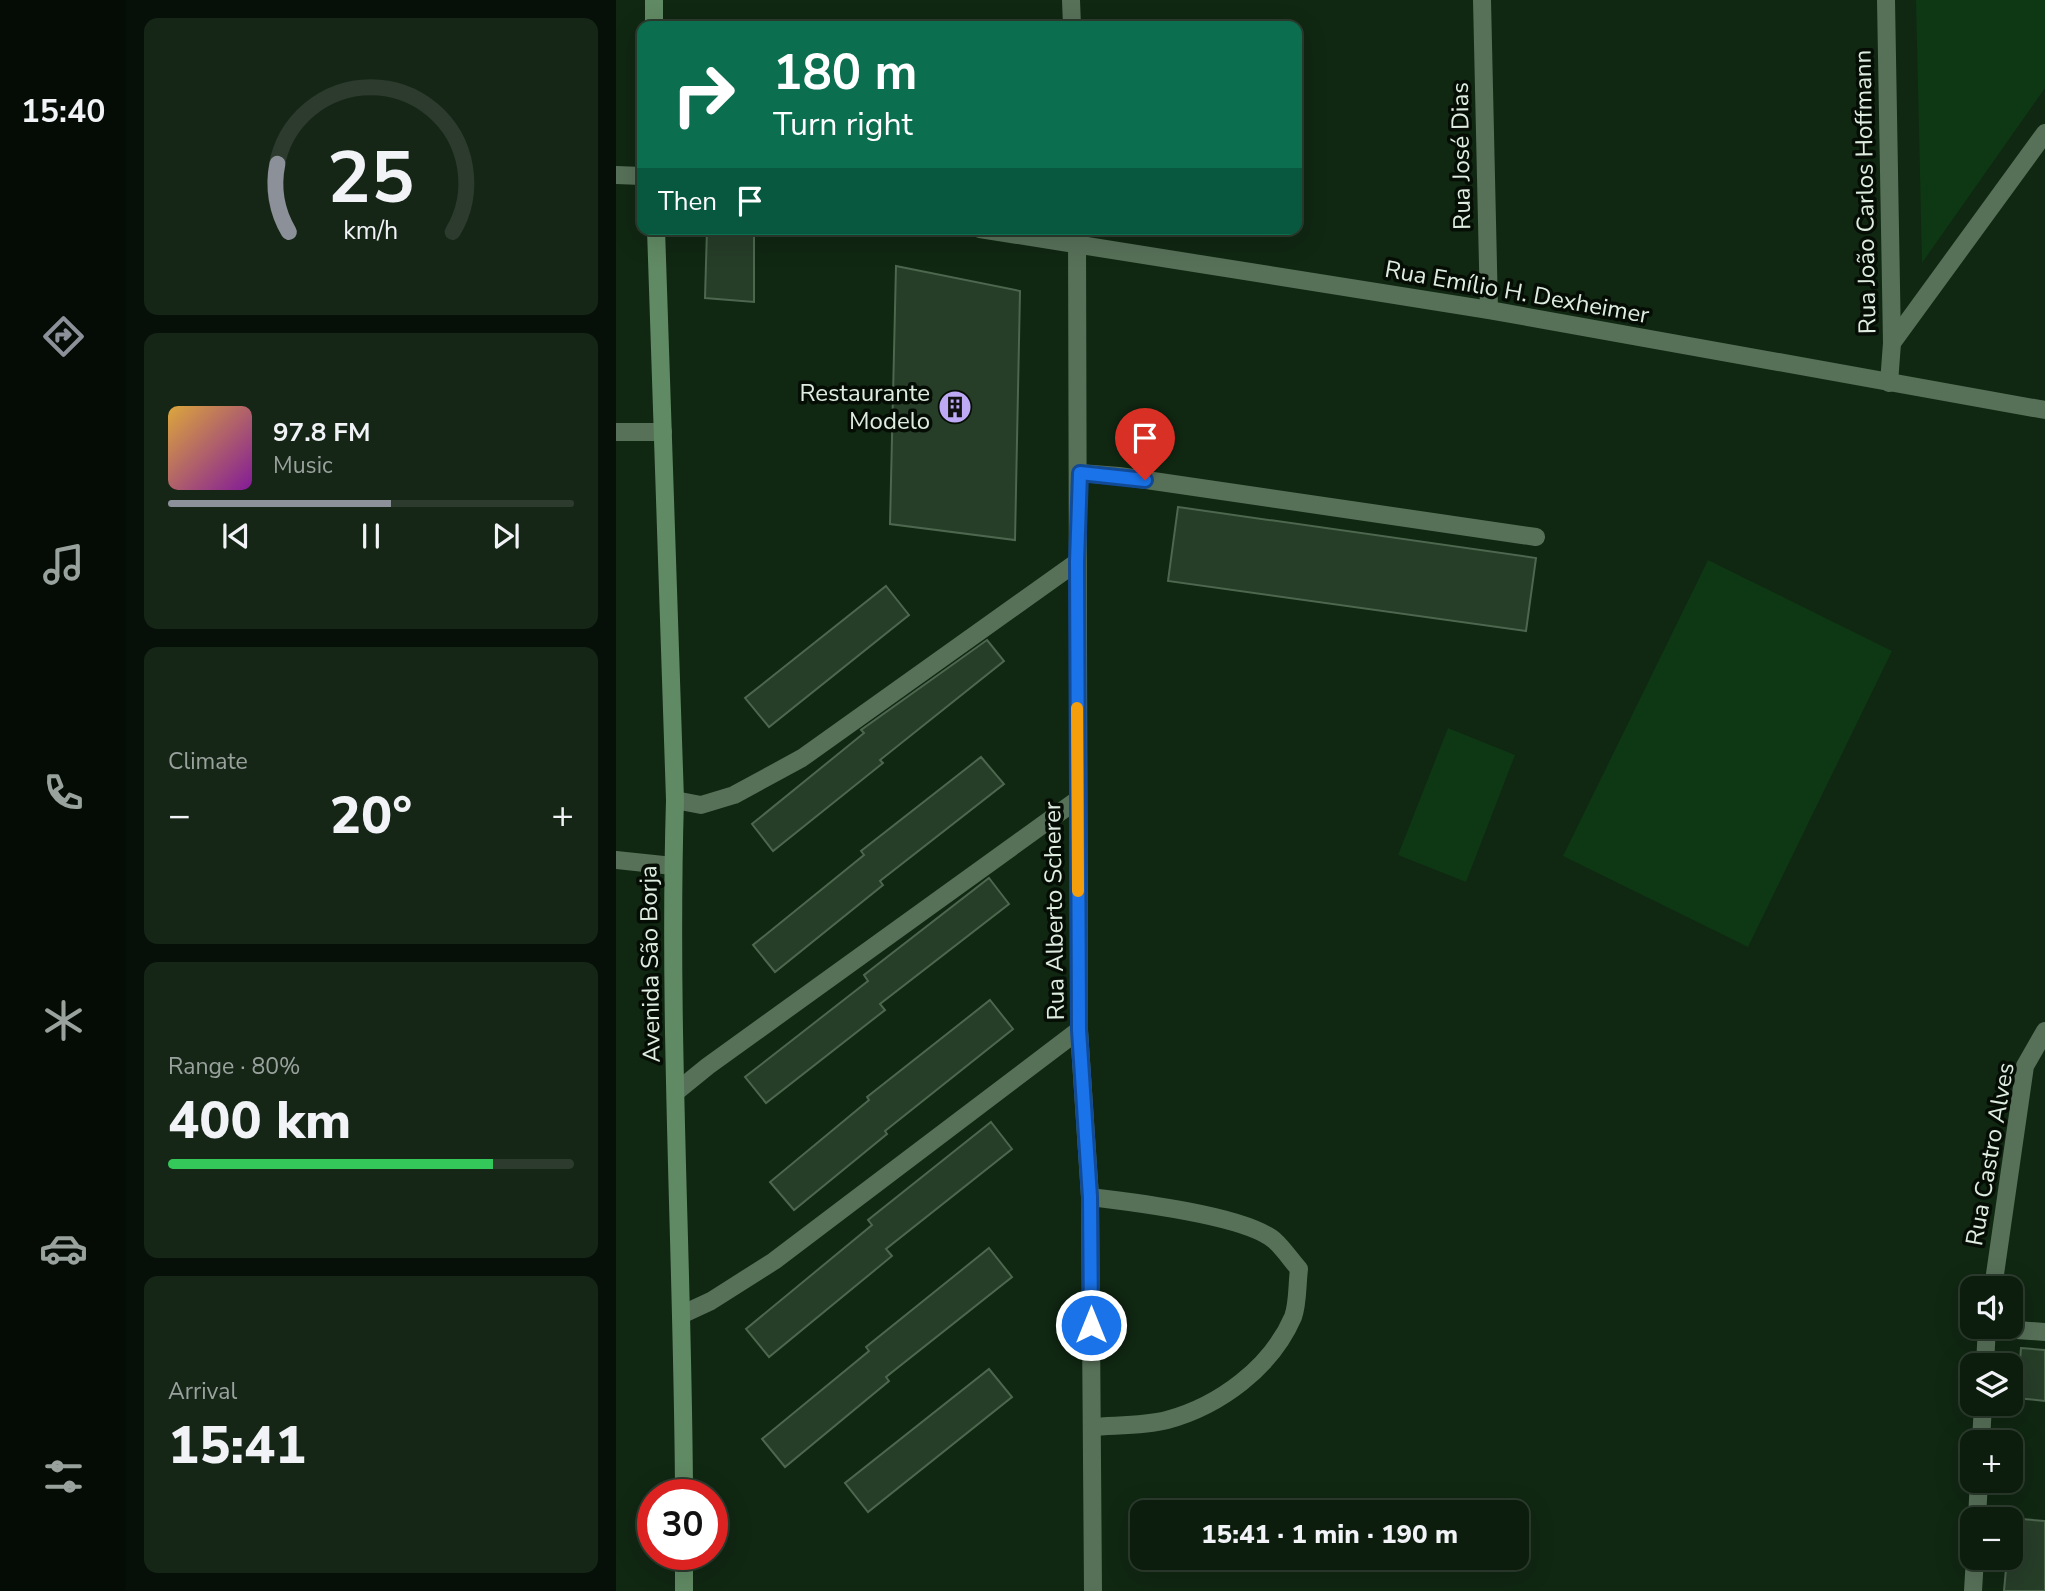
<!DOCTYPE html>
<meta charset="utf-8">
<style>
:root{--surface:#0c1d0e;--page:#152617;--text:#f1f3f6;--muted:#9aa29e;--line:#2c3b2e;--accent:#8c9099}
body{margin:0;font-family:"Nunito Sans",sans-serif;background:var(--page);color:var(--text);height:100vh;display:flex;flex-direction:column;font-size:26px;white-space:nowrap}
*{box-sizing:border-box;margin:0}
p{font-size:23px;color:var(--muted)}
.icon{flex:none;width:38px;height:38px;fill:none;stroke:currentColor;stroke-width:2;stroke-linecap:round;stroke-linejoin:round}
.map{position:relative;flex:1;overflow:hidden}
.side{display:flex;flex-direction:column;gap:18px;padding:18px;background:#071008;width:490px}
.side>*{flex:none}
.banner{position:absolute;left:21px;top:21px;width:665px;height:214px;border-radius:14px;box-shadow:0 7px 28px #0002,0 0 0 2px var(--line);background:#0b6e4f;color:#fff;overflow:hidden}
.buttons{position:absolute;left:1344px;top:1276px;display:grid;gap:14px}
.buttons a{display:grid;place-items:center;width:63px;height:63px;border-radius:14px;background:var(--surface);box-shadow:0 7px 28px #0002,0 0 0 2px var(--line);font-size:35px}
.speed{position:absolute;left:21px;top:1479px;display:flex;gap:14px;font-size:35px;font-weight:700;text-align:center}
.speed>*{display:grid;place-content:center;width:91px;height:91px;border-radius:50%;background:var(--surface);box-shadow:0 7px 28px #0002,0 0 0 2px var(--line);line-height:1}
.speed .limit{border:10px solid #d22;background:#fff;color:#111}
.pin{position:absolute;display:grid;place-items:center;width:60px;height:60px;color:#fff;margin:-72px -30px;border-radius:50% 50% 50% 0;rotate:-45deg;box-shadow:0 0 7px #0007}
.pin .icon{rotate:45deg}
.me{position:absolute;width:77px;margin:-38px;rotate:0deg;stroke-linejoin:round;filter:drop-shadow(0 0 5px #0008)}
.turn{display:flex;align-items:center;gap:24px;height:147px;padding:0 21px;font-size:32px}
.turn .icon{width:91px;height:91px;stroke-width:2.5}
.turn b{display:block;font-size:49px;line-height:60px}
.then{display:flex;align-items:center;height:66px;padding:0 21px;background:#0003;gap:14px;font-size:26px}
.big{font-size:52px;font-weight:800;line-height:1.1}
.side .widget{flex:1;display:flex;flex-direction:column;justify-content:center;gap:10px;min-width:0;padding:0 24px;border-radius:14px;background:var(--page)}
.side .dial{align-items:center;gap:0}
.dial svg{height:182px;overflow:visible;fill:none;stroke:var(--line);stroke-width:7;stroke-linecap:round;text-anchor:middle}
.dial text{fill:var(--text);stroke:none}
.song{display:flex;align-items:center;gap:21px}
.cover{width:84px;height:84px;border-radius:10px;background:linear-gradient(135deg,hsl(40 70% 55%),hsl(290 70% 35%))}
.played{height:7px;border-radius:4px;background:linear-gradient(90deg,var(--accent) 55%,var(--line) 55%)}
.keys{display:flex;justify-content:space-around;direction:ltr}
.heat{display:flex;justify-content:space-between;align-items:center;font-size:38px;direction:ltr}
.charge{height:10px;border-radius:5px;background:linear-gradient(90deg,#34c759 80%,var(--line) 0)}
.trip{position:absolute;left:514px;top:1500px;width:399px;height:70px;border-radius:14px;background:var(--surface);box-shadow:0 7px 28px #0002,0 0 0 2px var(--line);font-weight:800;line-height:70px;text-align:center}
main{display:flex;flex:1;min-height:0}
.menu{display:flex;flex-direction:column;width:126px;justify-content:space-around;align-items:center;background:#050c06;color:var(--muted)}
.menu .icon{width:49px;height:49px}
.menu .active{color:var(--accent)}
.menu b{font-size:32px;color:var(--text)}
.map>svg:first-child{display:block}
.green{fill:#0e3714}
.building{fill:#263d28;stroke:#4d664e;stroke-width:2}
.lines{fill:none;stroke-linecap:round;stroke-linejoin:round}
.service{stroke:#577058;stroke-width:18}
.minor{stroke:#577058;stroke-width:18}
.tertiary{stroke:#577058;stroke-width:18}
.secondary{stroke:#608a63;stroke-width:18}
.route-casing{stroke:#114b97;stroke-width:18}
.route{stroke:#1a73e8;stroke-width:12}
.slow{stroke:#f59e0b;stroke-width:12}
.labels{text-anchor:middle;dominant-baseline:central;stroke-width:7;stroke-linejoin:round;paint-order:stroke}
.street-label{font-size:24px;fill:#dfede0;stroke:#050d05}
.poi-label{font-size:24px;fill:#dfede0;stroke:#050d05;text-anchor:end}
</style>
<main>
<nav class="menu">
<b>15:40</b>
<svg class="icon active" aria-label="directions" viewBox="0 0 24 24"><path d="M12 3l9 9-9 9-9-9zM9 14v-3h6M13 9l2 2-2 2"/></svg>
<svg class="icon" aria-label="music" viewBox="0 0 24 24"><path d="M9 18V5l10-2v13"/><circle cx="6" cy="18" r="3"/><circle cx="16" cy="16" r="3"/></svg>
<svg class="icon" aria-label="phone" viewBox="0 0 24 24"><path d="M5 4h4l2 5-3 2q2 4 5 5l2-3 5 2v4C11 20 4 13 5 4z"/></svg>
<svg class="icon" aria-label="climate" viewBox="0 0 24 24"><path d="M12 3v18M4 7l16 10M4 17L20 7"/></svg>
<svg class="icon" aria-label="car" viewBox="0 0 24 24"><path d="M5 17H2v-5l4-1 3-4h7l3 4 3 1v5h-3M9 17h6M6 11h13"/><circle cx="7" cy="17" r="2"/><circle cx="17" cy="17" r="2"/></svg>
<svg class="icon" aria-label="filters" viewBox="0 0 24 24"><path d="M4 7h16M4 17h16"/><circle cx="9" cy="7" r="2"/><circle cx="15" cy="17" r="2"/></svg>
</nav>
<section class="side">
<div class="widget dial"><svg viewBox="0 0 100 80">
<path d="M14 69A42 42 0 1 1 86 69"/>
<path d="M14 69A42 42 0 0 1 9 39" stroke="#8c9099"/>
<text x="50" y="56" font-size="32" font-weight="700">25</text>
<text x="50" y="72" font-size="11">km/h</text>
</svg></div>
<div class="widget">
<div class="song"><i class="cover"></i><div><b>97.8 FM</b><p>Music</p></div></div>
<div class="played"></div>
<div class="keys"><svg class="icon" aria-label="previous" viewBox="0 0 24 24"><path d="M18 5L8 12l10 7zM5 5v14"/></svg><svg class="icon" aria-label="pause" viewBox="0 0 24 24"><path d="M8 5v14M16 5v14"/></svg><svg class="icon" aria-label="next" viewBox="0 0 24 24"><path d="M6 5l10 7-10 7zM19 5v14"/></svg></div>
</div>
<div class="widget"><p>Climate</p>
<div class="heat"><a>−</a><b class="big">20°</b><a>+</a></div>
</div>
<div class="widget"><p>Range · 80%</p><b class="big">400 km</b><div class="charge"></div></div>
<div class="widget"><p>Arrival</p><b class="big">15:41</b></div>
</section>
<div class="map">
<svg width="1429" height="1591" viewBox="0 0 1429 1591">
<rect width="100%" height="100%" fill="#102712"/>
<g class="green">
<polygon points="1300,0 1429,0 1429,88 1306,263"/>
<polygon points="1092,560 1276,651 1132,947 947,856"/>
<polygon points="832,728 899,755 850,882 782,855"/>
</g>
<g class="building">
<polygon points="91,229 138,229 138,302 89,298"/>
<polygon points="280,266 404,291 399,540 274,524"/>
<polygon points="562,507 920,558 910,631 552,581"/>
<polygon points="270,586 293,615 153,727 129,698"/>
<polygon points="371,640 388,661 264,760 267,763 157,851 136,824 248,733 245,730"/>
<polygon points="365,757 388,784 264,881 267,885 159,972 137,945 248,855 245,851"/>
<polygon points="373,878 393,904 264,1004 269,1010 150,1103 129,1077 252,981 248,975"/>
<polygon points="374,1000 397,1029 269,1131 271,1134 178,1210 154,1182 253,1100 251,1097"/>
<polygon points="375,1122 396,1149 270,1249 276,1256 153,1357 130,1329 256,1225 252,1220"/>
<polygon points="373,1248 396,1277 270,1377 273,1381 169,1467 146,1439 253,1351 250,1347"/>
<polygon points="1405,1348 1429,1350 1429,1401 1401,1398"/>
<polygon points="373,1369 396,1397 252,1512 229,1483"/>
<polygon points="1394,1519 1394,1518 1429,1521 1429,1591 1388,1591 1391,1558 1395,1558"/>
</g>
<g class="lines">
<g class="service">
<polyline points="464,473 503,476 920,537"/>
<polyline points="59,800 85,805 118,795 186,758 461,562"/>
<polyline points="60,1092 92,1066 461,800"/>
<path d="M474,1197C516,1202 628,1215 658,1240C667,1248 675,1260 683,1269C681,1284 682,1304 677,1317C655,1368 603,1406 551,1420C528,1426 500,1425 476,1427"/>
<polyline points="67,1314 95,1301 158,1261 463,1030"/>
</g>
<g class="minor">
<polyline points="455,0 456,26"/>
<polyline points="866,0 873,310"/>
<polyline points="1270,0 1276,343 1273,383"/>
<polyline points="461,229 463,1030 474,1197 477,1591"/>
<polyline points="1276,343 1429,133"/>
<polyline points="0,860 57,866"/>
<polyline points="1377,1288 1409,1066 1429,1031"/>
<polyline points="1371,1328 1429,1332"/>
<polyline points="1369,1365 1371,1326"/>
<polyline points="1365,1442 1367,1404"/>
<polyline points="1361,1519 1363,1480"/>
<polyline points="1357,1591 1359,1558"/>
</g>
<g class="tertiary">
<polyline points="0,175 26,176"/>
<polyline points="364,229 873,310 1429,410"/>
<polyline points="0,432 47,432"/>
</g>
<g class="secondary">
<polyline points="38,0 38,26"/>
<path d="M40,229L59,800C52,1031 67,1263 68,1494"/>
<polyline points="68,1554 68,1591"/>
</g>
</g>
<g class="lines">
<defs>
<polyline id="route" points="475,1325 474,1197 463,1030 461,562 464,473 529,480"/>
</defs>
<use href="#route" class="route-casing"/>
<use href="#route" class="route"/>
<polyline class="slow" points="461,708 462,891"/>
</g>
<defs>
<symbol id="building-disc" viewBox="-11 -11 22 22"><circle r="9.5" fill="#bea9f5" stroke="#050d05"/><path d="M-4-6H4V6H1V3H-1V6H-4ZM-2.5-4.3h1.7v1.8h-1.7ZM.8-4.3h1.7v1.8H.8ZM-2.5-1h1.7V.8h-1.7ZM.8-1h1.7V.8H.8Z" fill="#111"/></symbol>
</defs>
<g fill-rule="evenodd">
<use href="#building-disc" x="320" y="388" width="38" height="38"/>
</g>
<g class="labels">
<g class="street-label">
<text transform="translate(845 156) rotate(-91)">Rua José Dias</text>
<text transform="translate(1249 192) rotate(-91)">Rua João Carlos Hoffmann</text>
<text transform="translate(901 292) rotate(10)">Rua Emílio H. Dexheimer</text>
<text transform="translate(438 911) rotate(-91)">Rua Alberto Scherer</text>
<text transform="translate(34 964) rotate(-91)">Avenida São Borja</text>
<text transform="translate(1374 1154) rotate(-80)">Rua Castro Alves</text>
</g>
<g class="poi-label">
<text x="314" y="393">Restaurante<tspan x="314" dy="28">Modelo</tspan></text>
</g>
</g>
</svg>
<div class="buttons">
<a><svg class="icon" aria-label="sound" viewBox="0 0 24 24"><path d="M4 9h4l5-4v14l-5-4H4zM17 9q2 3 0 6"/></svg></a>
<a><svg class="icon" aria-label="layers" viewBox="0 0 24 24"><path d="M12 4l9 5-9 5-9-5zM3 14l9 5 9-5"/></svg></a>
<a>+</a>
<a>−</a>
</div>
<div class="speed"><div class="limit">30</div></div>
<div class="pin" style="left:529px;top:480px;background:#d93025"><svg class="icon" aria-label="arrive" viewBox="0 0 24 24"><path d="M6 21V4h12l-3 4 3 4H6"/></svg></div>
<svg class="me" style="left:475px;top:1325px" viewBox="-20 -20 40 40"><circle r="17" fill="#1a73e8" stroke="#fff" stroke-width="3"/><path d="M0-11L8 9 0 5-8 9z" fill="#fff"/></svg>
<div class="trip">15:41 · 1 min · 190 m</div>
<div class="banner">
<div class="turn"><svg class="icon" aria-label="right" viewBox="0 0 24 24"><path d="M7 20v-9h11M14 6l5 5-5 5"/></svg><div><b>180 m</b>Turn right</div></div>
<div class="then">Then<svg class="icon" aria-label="arrive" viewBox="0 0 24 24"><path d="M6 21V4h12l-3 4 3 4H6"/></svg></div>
</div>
</div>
</main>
